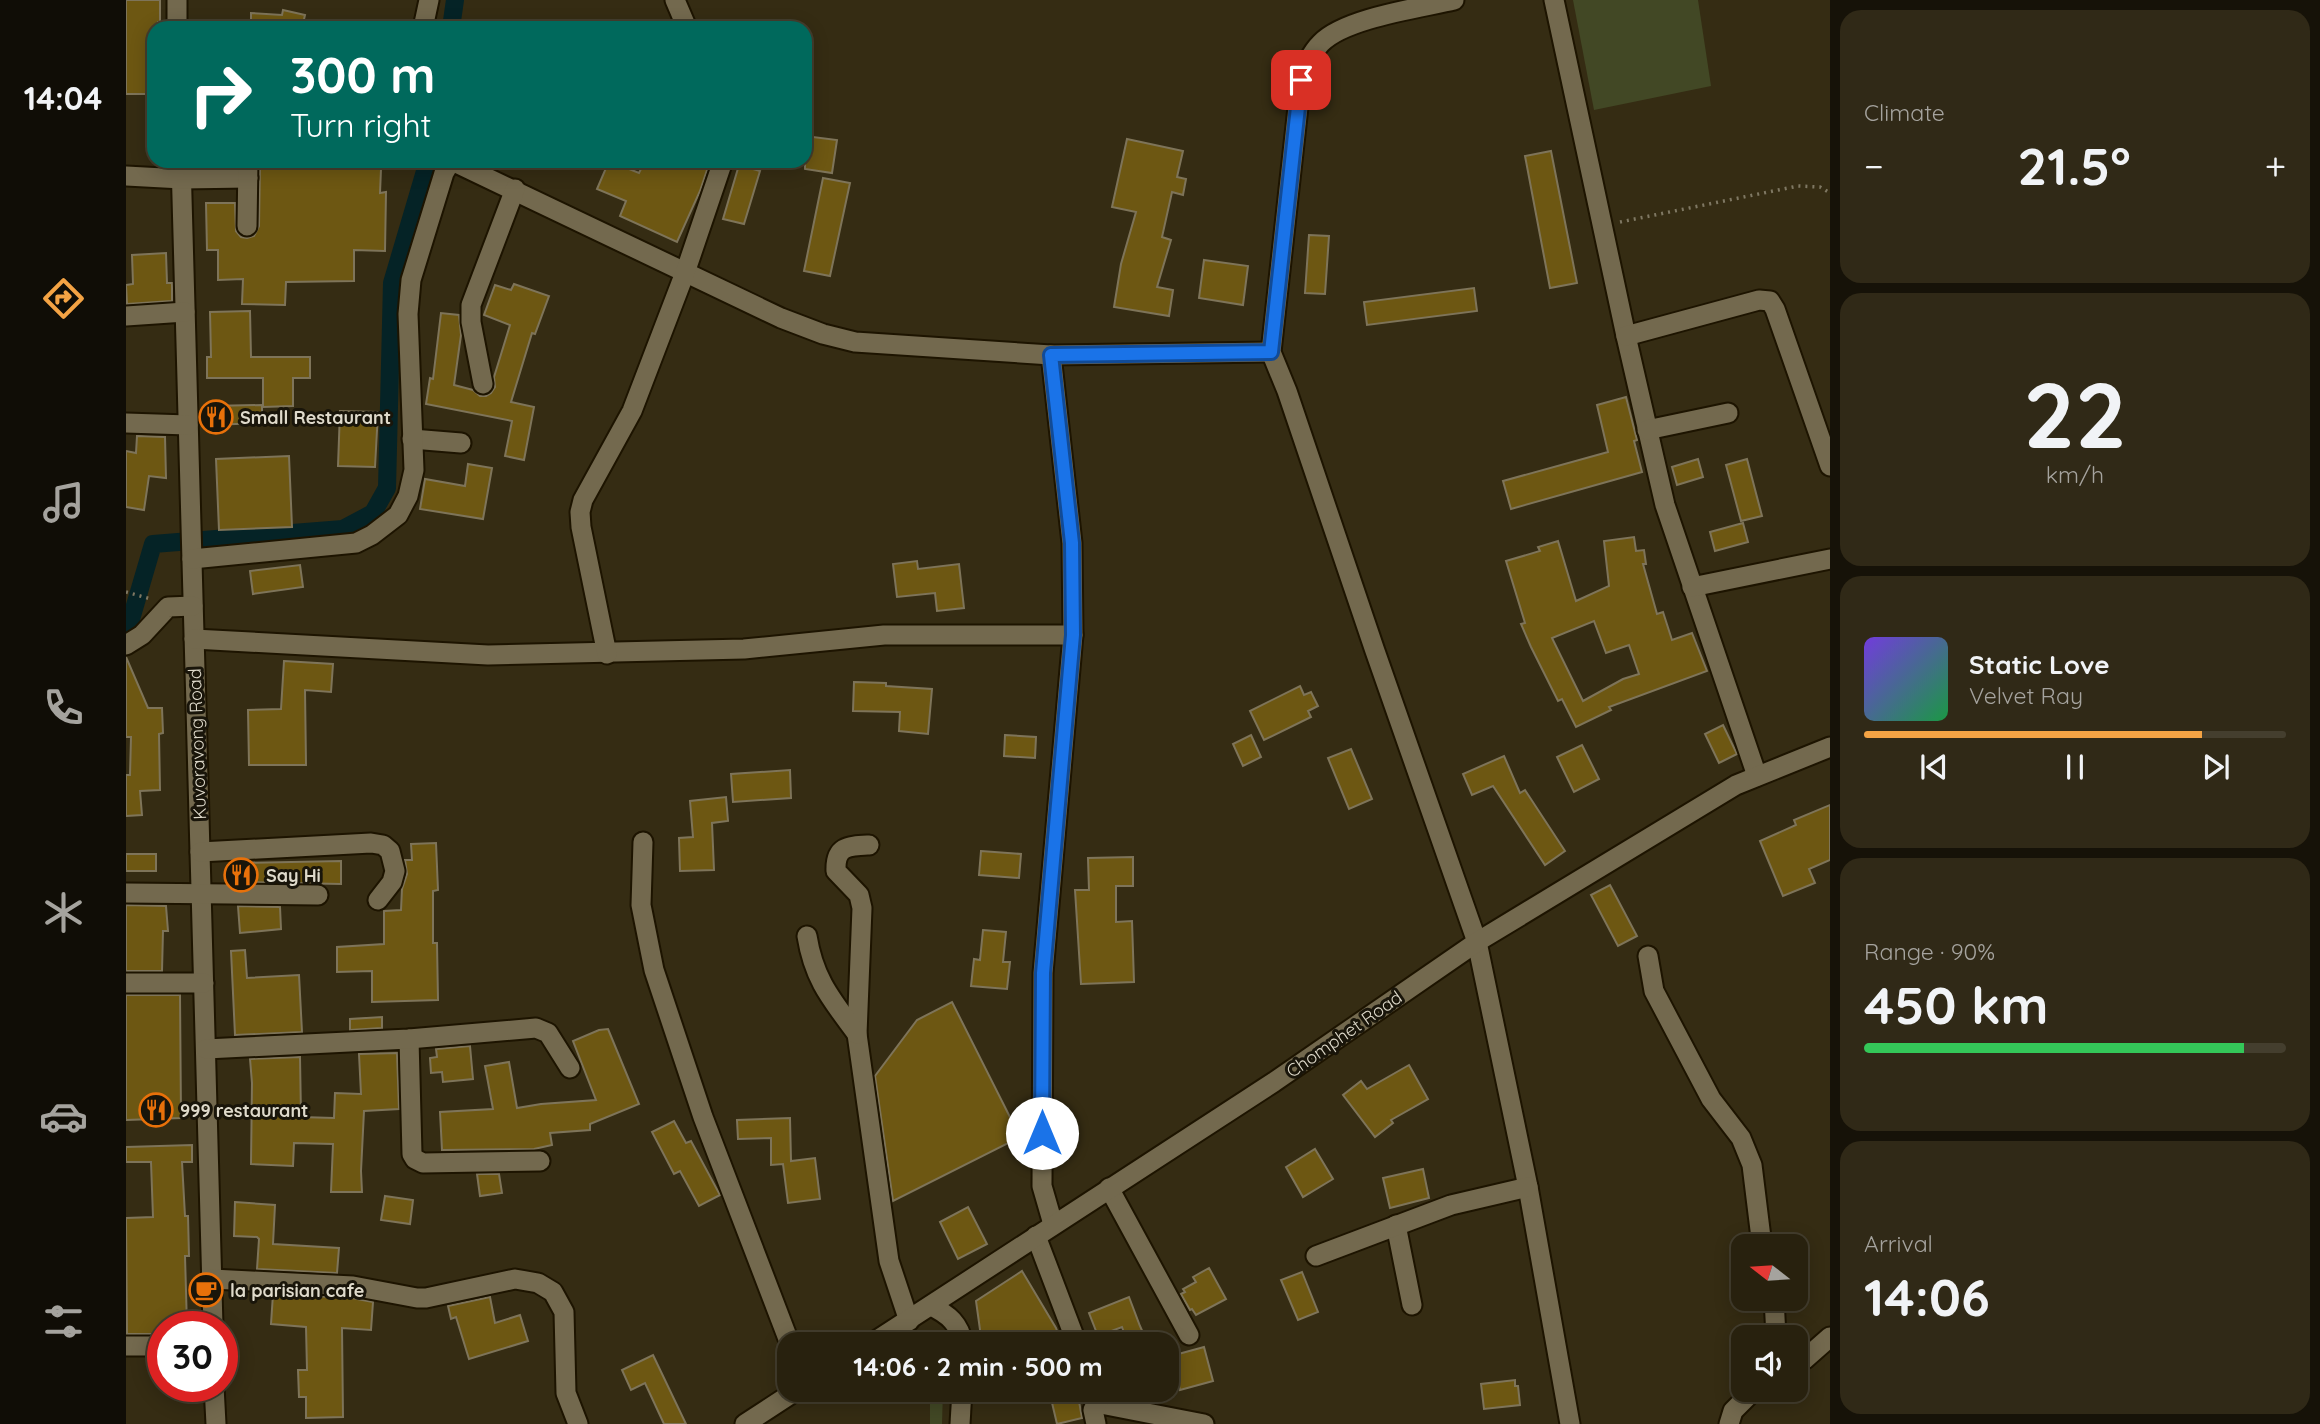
<!DOCTYPE html>
<meta charset="utf-8">
<style>
:root{--surface:#28210e;--page:#302917;--text:#f1f3f6;--muted:#a5a39e;--line:#443e2e;--accent:#f4a344}
body{margin:0;font-family:Quicksand,sans-serif;background:var(--page);color:var(--text);height:100vh;display:flex;flex-direction:column;font-size:26px;white-space:nowrap}
*{box-sizing:border-box;margin:0}
p{font-size:23px;color:var(--muted)}
.icon{flex:none;width:38px;height:38px;fill:none;stroke:currentColor;stroke-width:2;stroke-linecap:round;stroke-linejoin:round}
.map{position:relative;flex:1;overflow:hidden}
.sheet{display:flex;flex-direction:column;gap:10px;padding:10px;background:#161208;width:490px}
.sheet>*{flex:none}
.banner{position:absolute;left:21px;top:21px;width:665px;height:147px;border-radius:21px;box-shadow:0 4px 18px #0003,0 0 0 2px var(--line);background:#00695c;color:#fff;overflow:hidden}
.needle{width:46px;rotate:287deg}
.controls{position:absolute;left:1605px;top:1234px;display:grid;gap:14px}
.controls a{display:grid;place-items:center;width:77px;height:77px;border-radius:14px;background:var(--surface);box-shadow:0 4px 18px #0003,0 0 0 2px var(--line);font-size:35px}
.speed{position:absolute;left:21px;top:1311px;display:flex;gap:14px;font-size:35px;font-weight:700;text-align:center}
.speed>*{display:grid;place-content:center;width:91px;height:91px;border-radius:50%;background:var(--surface);box-shadow:0 4px 18px #0003,0 0 0 2px var(--line);line-height:1}
.speed .limit{border:10px solid #d22;background:#fff;color:#111}
.pin{position:absolute;display:grid;place-items:center;width:60px;height:60px;color:#fff;margin:-30px;border-radius:14px;box-shadow:0 4px 10px #0006}
.me{position:absolute;width:77px;margin:-38px;rotate:0deg;stroke-linejoin:round;filter:drop-shadow(0 0 5px #0008)}
.turn{display:flex;align-items:center;gap:24px;height:147px;padding:0 28px;font-size:32px}
.turn .icon{width:91px;height:91px;stroke-width:2.5}
.turn b{display:block;font-size:49px;line-height:60px}
.big{font-size:52px;font-weight:800;line-height:1.1}
.sheet .tile{flex:1;display:flex;flex-direction:column;justify-content:center;gap:10px;min-width:0;padding:0 24px;border-radius:21px;background:var(--page)}
.sheet .dial{align-items:center;gap:0}
.dial b{font-size:91px;line-height:1}
.song{display:flex;align-items:center;gap:21px}
.cover{width:84px;height:84px;border-radius:10px;background:linear-gradient(135deg,hsl(260 70% 55%),hsl(140 70% 35%))}
.played{height:7px;border-radius:4px;background:linear-gradient(90deg,var(--accent) 80%,var(--line) 80%)}
.keys{display:flex;justify-content:space-around;direction:ltr}
.heat{display:flex;justify-content:space-between;align-items:center;font-size:38px;direction:ltr}
.charge{height:10px;border-radius:5px;background:linear-gradient(90deg,#34c759 90%,var(--line) 0)}
.trip{position:absolute;left:651px;top:1332px;width:402px;height:70px;border-radius:21px;background:var(--surface);box-shadow:0 4px 18px #0003,0 0 0 2px var(--line);font-weight:800;line-height:70px;text-align:center}
main{display:flex;flex:1;min-height:0}
.menu{display:flex;flex-direction:column;width:126px;justify-content:space-around;align-items:center;background:#100d06;color:var(--muted)}
.menu .icon{width:49px;height:49px}
.menu .selected{color:var(--accent)}
.menu b{font-size:32px;color:var(--text)}
.map>svg:first-child{display:block}
.green{fill:#424825}
.lines{fill:none;stroke-linecap:round;stroke-linejoin:round}
.canal{stroke:#052326;stroke-width:18}
.building{fill:#6d5712;stroke:#7e7459;stroke-width:2;fill-rule:evenodd}
.minor-casing{stroke:#1d1400;stroke-width:23}
.path{stroke:#7f7863;stroke-width:3.5;stroke-dasharray:2 5;stroke-linecap:butt}
.minor{stroke:#73694e;stroke-width:19}
.route-casing{stroke:#114b97;stroke-width:18}
.route{stroke:#1a73e8;stroke-width:12}
.labels{text-anchor:middle;dominant-baseline:central;stroke-width:6;stroke-linejoin:round;paint-order:stroke}
.poi-label{font-size:18px;font-weight:bold;fill:#dfdacb;stroke:#19150a;text-anchor:start}
.street-label{font-size:18px;fill:#dfdacb;stroke:#19150a}
</style>
<main>
<nav class="menu">
<b>14:04</b>
<svg class="icon selected" aria-label="directions" viewBox="0 0 24 24"><path d="M12 3l9 9-9 9-9-9zM9 14v-3h6M13 9l2 2-2 2"/></svg>
<svg class="icon" aria-label="music" viewBox="0 0 24 24"><path d="M9 18V5l10-2v13"/><circle cx="6" cy="18" r="3"/><circle cx="16" cy="16" r="3"/></svg>
<svg class="icon" aria-label="phone" viewBox="0 0 24 24"><path d="M5 4h4l2 5-3 2q2 4 5 5l2-3 5 2v4C11 20 4 13 5 4z"/></svg>
<svg class="icon" aria-label="climate" viewBox="0 0 24 24"><path d="M12 3v18M4 7l16 10M4 17L20 7"/></svg>
<svg class="icon" aria-label="car" viewBox="0 0 24 24"><path d="M5 17H2v-5l4-1 3-4h7l3 4 3 1v5h-3M9 17h6M6 11h13"/><circle cx="7" cy="17" r="2"/><circle cx="17" cy="17" r="2"/></svg>
<svg class="icon" aria-label="filters" viewBox="0 0 24 24"><path d="M4 7h16M4 17h16"/><circle cx="9" cy="7" r="2"/><circle cx="15" cy="17" r="2"/></svg>
</nav>
<div class="map">
<svg width="1704" height="1424" viewBox="0 0 1704 1424">
<rect width="100%" height="100%" fill="#352c13"/>
<g class="green">
<polygon points="1447,0 1572,0 1585,86 1468,110"/>
<polygon points="794,1390 817,1390 816,1424 804,1424 804,1402"/>
</g>
<g class="lines">
<g class="canal">
<polyline points="325,28 329,0"/>
<polyline points="0,628 3,626 27,544 217,529 247,513 261,488 266,283 302,161"/>
</g>
</g>
<g class="building">
<polygon points="0,0 34,0 34,22 32,22 32,28 28,28 28,38 24,38 26,94 0,94"/>
<polygon points="157,10 179,15 176,28 125,28 125,13 156,15"/>
<polygon points="679,136 711,140 706,173 679,169"/>
<polygon points="1001,139 1057,151 1051,177 1060,179 1057,195 1046,192 1036,237 1045,240 1031,287 1047,290 1043,316 988,307 995,264 1010,212 986,207"/>
<polygon points="1425,151 1451,283 1424,288 1399,156"/>
<polygon points="134,161 228,161 228,168 255,169 254,193 260,192 259,251 228,250 228,281 160,282 159,305 116,304 117,279 92,280 92,250 81,250 80,203 109,203 110,231 115,237 121,238 128,236 133,226"/>
<polygon points="483,161 513,173 519,161 584,161 574,191 551,242 494,216 500,201 471,189"/>
<polygon points="613,165 634,171 618,224 597,219"/>
<polygon points="697,178 724,183 704,276 678,271"/>
<polygon points="1183,235 1203,236 1199,294 1179,293"/>
<polygon points="40,253 41,283 46,283 46,301 1,304 0,285 7,284 6,255"/>
<polygon points="1078,260 1122,266 1117,305 1073,298"/>
<polygon points="388,284 423,296 409,334 406,333 385,402 408,407 398,460 379,456 386,421 300,404 304,378 307,379 315,313 333,315 335,335 328,385 347,390 354,396 360,396 365,393 369,387 368,377 384,325 358,315 369,285 385,290"/>
<polygon points="1348,288 1351,311 1241,325 1238,302"/>
<polygon points="124,311 125,357 184,357 184,378 167,378 167,406 137,407 137,378 81,378 81,357 85,357 84,312"/>
<polygon points="1500,397 1511,440 1508,441 1516,472 1385,509 1377,481 1482,452 1471,405"/>
<polygon points="136,405 136,423 84,425 83,406"/>
<polygon points="214,411 252,412 249,467 212,466"/>
<polygon points="11,436 39,437 40,478 23,476 18,510 0,507 0,451 10,453"/>
<polygon points="163,456 166,527 93,530 90,459"/>
<polygon points="1572,459 1577,477 1551,485 1546,467"/>
<polygon points="1621,459 1636,516 1615,521 1600,465"/>
<polygon points="342,464 366,468 357,519 294,509 299,479 339,486"/>
<polygon points="1617,523 1622,542 1589,551 1584,532"/>
<path d="M1508,537L1510,551L1518,550L1520,564H1517L1531,614L1537,612L1546,640L1566,633L1581,671L1483,707L1485,710L1450,727L1436,699L1432,701L1405,647L1395,624L1399,623L1380,561L1414,551L1412,547L1432,541L1450,601L1483,586L1478,541ZM1468,621L1480,653L1503,645L1513,674L1497,679L1457,701L1426,638Z"/>
<polygon points="791,561 792,569 833,564 838,608 811,611 809,593 771,597 767,564"/>
<polygon points="174,565 177,587 127,594 124,571"/>
<polygon points="0,657 22,708 36,708 37,733 33,734 34,790 14,791 16,815 0,816 0,775 4,775 5,737 0,737"/>
<polygon points="158,661 207,664 205,692 179,690 180,765 123,765 122,710 155,709"/>
<polygon points="728,682 760,683 760,686 806,689 802,734 773,731 774,712 727,711"/>
<polygon points="1174,686 1178,695 1185,692 1192,706 1182,711 1185,717 1138,740 1124,711"/>
<polygon points="1597,725 1611,754 1593,763 1579,734"/>
<polygon points="879,735 910,737 909,758 878,756"/>
<polygon points="1125,735 1135,757 1117,766 1107,744"/>
<polygon points="1456,745 1473,779 1448,792 1431,757"/>
<polygon points="1225,749 1246,799 1223,809 1202,758"/>
<polygon points="1378,756 1394,793 1399,790 1439,851 1419,865 1367,786 1346,795 1337,774"/>
<polygon points="664,770 665,798 607,802 605,774"/>
<polygon points="600,797 602,821 586,823 588,870 554,871 553,838 567,837 564,801"/>
<polygon points="1704,805 1704,860 1683,869 1689,883 1657,896 1634,841 1670,825 1668,820"/>
<polygon points="310,843 312,890 307,891 307,943 311,943 312,1000 246,1002 246,971 211,972 211,947 258,944 258,911 275,910 276,889 281,874 279,860 286,860 285,844"/>
<polygon points="855,851 895,854 893,878 853,875"/>
<rect x="0" y="854" width="30" height="17"/>
<polygon points="1007,857 1007,886 990,886 990,922 1006,921 1008,982 955,984 949,890 963,890 962,858"/>
<polygon points="215,861 215,884 110,882 110,863"/>
<polygon points="1484,885 1511,936 1492,946 1465,895"/>
<polygon points="0,905 40,906 42,931 37,931 36,971 0,971"/>
<polygon points="112,906 154,907 155,929 114,933"/>
<polygon points="857,930 880,932 877,962 884,962 881,989 845,986 848,959 854,960"/>
<polygon points="119,950 121,978 173,975 176,1032 109,1035 105,951"/>
<polygon points="0,995 54,995 55,1118 0,1120"/>
<polygon points="826,1002 894,1137 767,1201 749,1076 791,1020"/>
<polygon points="256,1017 256,1028 224,1030 224,1019"/>
<polygon points="482,1029 513,1104 464,1124 464,1130 424,1133 426,1145 408,1149 316,1150 314,1112 367,1109 359,1066 383,1062 391,1108 415,1104 470,1100 447,1041 473,1030"/>
<polygon points="344,1046 347,1079 317,1082 316,1072 305,1073 304,1058 311,1057 310,1049"/>
<polygon points="271,1053 273,1109 238,1111 235,1171 236,1192 205,1192 207,1144 168,1143 167,1166 125,1164 126,1083 124,1059 174,1057 175,1117 208,1118 209,1093 235,1094 233,1054"/>
<polygon points="1283,1065 1302,1099 1265,1120 1267,1123 1249,1137 1217,1095 1235,1081 1241,1089"/>
<polygon points="664,1118 665,1161 689,1158 694,1199 662,1203 657,1164 645,1165 645,1138 612,1139 611,1120"/>
<polygon points="548,1121 560,1143 565,1141 594,1195 573,1206 554,1171 548,1174 526,1132"/>
<polygon points="66,1145 66,1162 56,1162 59,1216 62,1216 63,1256 59,1256 61,1326 37,1326 37,1334 1,1334 0,1218 27,1217 25,1162 0,1162 0,1147"/>
<polygon points="1189,1149 1207,1179 1177,1197 1160,1167"/>
<polygon points="1297,1169 1303,1198 1264,1208 1257,1178"/>
<polygon points="351,1174 373,1174 376,1193 354,1196"/>
<polygon points="259,1196 287,1200 284,1224 255,1220"/>
<polygon points="109,1202 149,1205 147,1244 213,1248 211,1273 131,1269 133,1239 131,1237 108,1236"/>
<polygon points="842,1207 861,1244 832,1259 814,1222"/>
<polygon points="1083,1268 1100,1299 1070,1315 1066,1309 1064,1310 1055,1294 1059,1292 1057,1289 1070,1282 1067,1277"/>
<polygon points="896,1271 930,1328 936,1344 856,1344 850,1301"/>
<polygon points="1176,1272 1192,1312 1172,1320 1155,1280"/>
<polygon points="147,1294 226,1298 247,1302 245,1330 216,1328 217,1417 180,1418 180,1397 173,1397 172,1370 181,1370 180,1327 145,1324"/>
<polygon points="364,1297 369,1323 394,1315 402,1341 343,1359 330,1317 325,1319 322,1306"/>
<polygon points="1003,1297 1014,1326 1022,1344 1002,1344 996,1327 972,1336 963,1313"/>
<polygon points="1078,1347 1087,1381 1054,1390 1045,1356"/>
<polygon points="527,1355 560,1424 538,1424 519,1383 505,1390 496,1370"/>
<polygon points="1389,1380 1389,1386 1392,1386 1394,1405 1358,1409 1355,1384"/>
<polygon points="923,1390 951,1390 956,1418 931,1424"/>
</g>
<g class="lines">
<defs>
<g id="minor">
<polyline points="51,0 51,28"/>
<polyline points="549,0 561,28"/>
<path d="M1328,0C1294,8 1219,18 1195,43C1184,54 1180,66 1175,80L1145,352L1161,391L1249,651L1351,942L1402,1187L1444,1424"/>
<polyline points="1428,0 1500,336 1539,505 1631,776"/>
<polyline points="297,28 303,0"/>
<polyline points="55,161 87,1326"/>
<polyline points="326,161 655,318 697,334 729,342 925,355 1145,352"/>
<polyline points="0,176 56,179 122,178"/>
<polyline points="121,226 122,161"/>
<polyline points="0,316 59,312"/>
<polyline points="1500,336 1633,300 1644,301 1649,309 1704,466"/>
<polyline points="925,355 946,543 947,635 917,973 916,1186 927,1224"/>
<polyline points="357,384 345,322 345,305 389,189"/>
<polyline points="0,423 62,425"/>
<polyline points="1521,430 1602,413"/>
<polyline points="286,439 335,443"/>
<polyline points="66,559 230,543 246,535 272,515 282,496 288,470 282,314 285,280 318,173 325,161"/>
<polyline points="1566,587 1704,559"/>
<polyline points="68,639 362,655 618,649 758,635 947,635"/>
<polyline points="0,645 16,635 42,607 67,606"/>
<polyline points="481,654 455,527 454,512 457,500 506,411 560,270 597,161"/>
<polyline points="517,842 515,905 528,970 577,1117 664,1344"/>
<path d="M743,845C722,846 709,846 710,871L733,895L736,908L731,1034L763,1261L783,1321"/>
<polyline points="74,852 245,843 257,845 264,851 269,871 266,882 252,900"/>
<polyline points="0,893 192,895"/>
<path d="M681,936C688,980 706,1000 731,1034"/>
<polyline points="1522,956 1528,991 1585,1099 1615,1138 1626,1165 1636,1246"/>
<polyline points="0,983 78,983"/>
<polyline points="283,1039 286,1154 289,1159 297,1163 414,1161"/>
<polyline points="80,1049 283,1039 410,1028 422,1033 444,1068"/>
<polyline points="983,1188 1063,1335"/>
<polyline points="1270,1225 1286,1305"/>
<polyline points="910,1236 951,1344"/>
<polyline points="1190,1256 1325,1205 1402,1187"/>
<polyline points="86,1279 227,1286 291,1298 300,1298 389,1279 412,1283 427,1292 438,1312 440,1393 452,1424"/>
<polyline points="1648,1298 1650,1337"/>
<path d="M805,1306C822,1314 834,1324 837,1344"/>
<polyline points="745,1344 1148,1082 1351,942 1610,785 1704,747"/>
<polyline points="0,1346 37,1346"/>
<polyline points="1670,1364 1679,1359 1704,1337"/>
<polyline points="88,1386 90,1424"/>
<polyline points="968,1390 973,1400 980,1405 1078,1424"/>
<polyline points="619,1424 671,1390"/>
<polyline points="834,1424 836,1390"/>
<polyline points="970,1424 967,1410 973,1400"/>
<polyline points="1603,1424 1607,1411 1628,1390"/>
</g>
</defs>
<use href="#minor" class="minor-casing"/>
<g class="path">
<polyline points="1494,222 1672,186 1694,187 1704,193"/>
<polyline points="0,592 25,599"/>
</g>
<use href="#minor" class="minor"/>
</g>
<g class="lines">
<defs>
<polyline id="route" points="916,1133 917,973 947,635 946,543 925,355 1145,352 1175,80"/>
</defs>
<use href="#route" class="route-casing"/>
<use href="#route" class="route"/>
</g>
<defs>
<symbol id="restaurant-ring" viewBox="-11 -11 22 22"><circle r="9.5" fill="#19150a" stroke="#e8710a" stroke-width="1.5"/><path d="M-5-6h1v4h1v-4h1v4h1v-4h1v5L-1.5 .5V6h-2V.5L-5-1ZM5-6V6H3V1.5H1.5Q1.5-4 5-6Z" fill="#e8710a"/></symbol>
<symbol id="cafe-ring" viewBox="-11 -11 22 22"><circle r="9.5" fill="#19150a" stroke="#e8710a" stroke-width="1.5"/><path d="M-5.5-4.5H6V0H3Q3 3.5 0 3.5H-2.5Q-5.5 3.5-5.5 0ZM3-3.2v2h1.7v-2ZM-6 4.5H4V6H-6Z" fill="#e8710a"/></symbol>
</defs>
<g fill-rule="evenodd">
<use href="#restaurant-ring" x="71" y="398" width="38" height="38"/>
<use href="#restaurant-ring" x="96" y="856" width="38" height="38"/>
<use href="#restaurant-ring" x="11" y="1091" width="38" height="38"/>
<use href="#cafe-ring" x="61" y="1271" width="38" height="38"/>
</g>
<g class="labels">
<g class="poi-label">
<text x="114" y="417">Small Restaurant</text>
<text x="140" y="875">Say Hi</text>
<text x="54" y="1110">999 restaurant</text>
<text x="104" y="1290">la parisian cafe</text>
</g>
<g class="street-label">
<text transform="translate(71 744) rotate(-92)">Kuvoravong Road</text>
<text transform="translate(1218 1034) rotate(-35)">Chomphet Road</text>
</g>
</g>
</svg>
<div class="controls">
<a><svg class="needle" viewBox="-14 -14 28 28"><path d="M0-13l5 13h-10z" fill="#e53935"/><path d="M0 13l5-13h-10z" fill="#a5a39e"/></svg></a>
<a><svg class="icon" aria-label="sound" viewBox="0 0 24 24"><path d="M4 9h4l5-4v14l-5-4H4zM17 9q2 3 0 6"/></svg></a>
</div>
<div class="speed"><div class="limit">30</div></div>
<div class="pin" style="left:1175px;top:80px;background:#d93025"><svg class="icon" aria-label="arrive" viewBox="0 0 24 24"><path d="M6 21V4h12l-3 4 3 4H6"/></svg></div>
<svg class="me" style="left:916px;top:1133px" viewBox="-20 -20 40 40"><circle r="19" fill="#fff"/><path d="M0-13L10 11 0 6-10 11z" fill="#1a73e8"/></svg>
<div class="trip">14:06 · 2 min · 500 m</div>
<div class="banner">
<div class="turn"><svg class="icon" aria-label="right" viewBox="0 0 24 24"><path d="M7 20v-9h11M14 6l5 5-5 5"/></svg><div><b>300 m</b>Turn right</div></div>
</div>
</div>
<section class="sheet">
<div class="tile"><p>Climate</p>
<div class="heat"><a>−</a><b class="big">21.5°</b><a>+</a></div>
</div>
<div class="tile dial"><b>22</b><p>km/h</p></div>
<div class="tile">
<div class="song"><i class="cover"></i><div><b>Static Love</b><p>Velvet Ray</p></div></div>
<div class="played"></div>
<div class="keys"><svg class="icon" aria-label="previous" viewBox="0 0 24 24"><path d="M18 5L8 12l10 7zM5 5v14"/></svg><svg class="icon" aria-label="pause" viewBox="0 0 24 24"><path d="M8 5v14M16 5v14"/></svg><svg class="icon" aria-label="next" viewBox="0 0 24 24"><path d="M6 5l10 7-10 7zM19 5v14"/></svg></div>
</div>
<div class="tile"><p>Range · 90%</p><b class="big">450 km</b><div class="charge"></div></div>
<div class="tile"><p>Arrival</p><b class="big">14:06</b></div>
</section>
</main>
